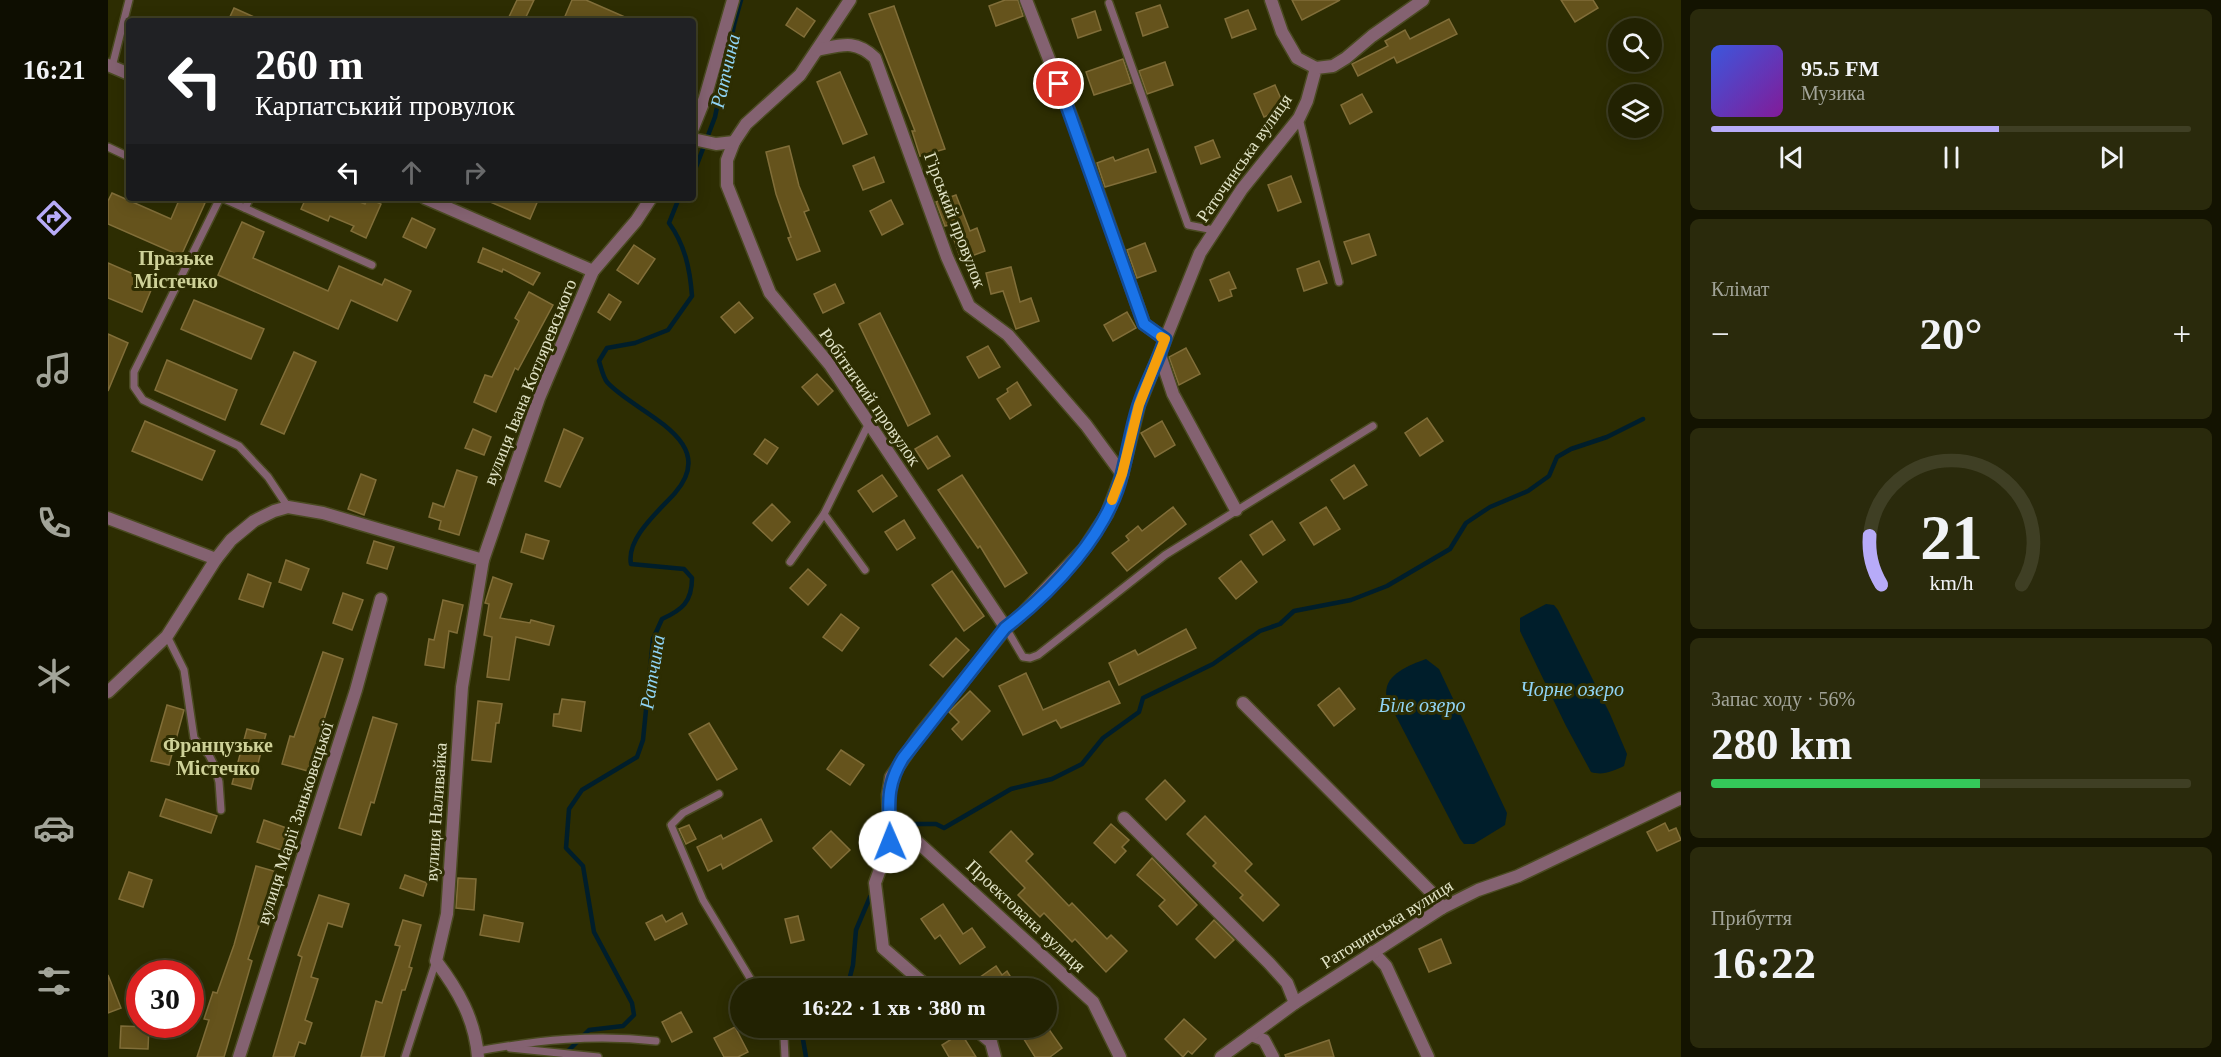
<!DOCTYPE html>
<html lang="uk">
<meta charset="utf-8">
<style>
:root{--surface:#222202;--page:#2a2a0c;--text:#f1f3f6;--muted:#a2a499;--line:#3f3f24;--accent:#b7abf8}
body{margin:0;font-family:"Times New Roman",serif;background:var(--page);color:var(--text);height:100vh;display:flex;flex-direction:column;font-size:22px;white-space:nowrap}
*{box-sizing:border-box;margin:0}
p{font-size:20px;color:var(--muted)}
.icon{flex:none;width:33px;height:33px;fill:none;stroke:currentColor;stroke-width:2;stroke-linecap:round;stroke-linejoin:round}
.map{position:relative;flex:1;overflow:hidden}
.side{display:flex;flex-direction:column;gap:9px;padding:9px;background:#131301;width:540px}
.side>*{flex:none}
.hud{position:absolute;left:18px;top:18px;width:570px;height:183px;border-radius:6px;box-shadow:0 3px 15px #0003,0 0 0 2px var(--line);background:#202124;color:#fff;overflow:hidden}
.buttons{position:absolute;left:1500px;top:18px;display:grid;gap:12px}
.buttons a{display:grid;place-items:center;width:54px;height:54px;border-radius:50%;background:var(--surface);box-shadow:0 3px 15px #0003,0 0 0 2px var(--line);font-size:30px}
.speed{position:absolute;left:18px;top:960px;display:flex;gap:12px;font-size:30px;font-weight:700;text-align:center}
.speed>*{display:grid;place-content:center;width:78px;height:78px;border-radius:50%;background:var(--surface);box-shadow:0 3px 15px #0003,0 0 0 2px var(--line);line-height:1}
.speed .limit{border:9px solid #d22;background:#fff;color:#111}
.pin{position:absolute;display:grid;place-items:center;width:51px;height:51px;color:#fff;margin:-26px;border:3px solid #fff;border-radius:50%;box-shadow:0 2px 6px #0007}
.me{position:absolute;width:66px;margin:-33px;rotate:359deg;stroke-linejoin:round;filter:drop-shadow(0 0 4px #0008)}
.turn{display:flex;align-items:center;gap:21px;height:126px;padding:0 30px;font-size:27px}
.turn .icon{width:78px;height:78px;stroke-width:2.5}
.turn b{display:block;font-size:42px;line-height:51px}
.lanes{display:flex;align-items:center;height:57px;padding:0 30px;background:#0003;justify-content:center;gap:30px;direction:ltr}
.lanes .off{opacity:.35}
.big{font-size:45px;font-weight:700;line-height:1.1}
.side .tile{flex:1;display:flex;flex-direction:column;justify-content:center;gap:9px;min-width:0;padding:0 21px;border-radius:9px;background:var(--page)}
.side .dial{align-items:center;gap:0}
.dial svg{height:156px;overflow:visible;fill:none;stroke:var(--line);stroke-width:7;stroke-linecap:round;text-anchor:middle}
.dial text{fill:var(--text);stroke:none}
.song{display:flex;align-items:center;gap:18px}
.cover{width:72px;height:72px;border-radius:9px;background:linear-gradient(135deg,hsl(230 70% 55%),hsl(290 70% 35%))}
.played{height:6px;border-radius:3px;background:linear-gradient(90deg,var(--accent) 60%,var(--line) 60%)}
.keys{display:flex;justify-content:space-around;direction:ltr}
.heat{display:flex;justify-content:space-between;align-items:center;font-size:33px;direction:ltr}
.charge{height:9px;border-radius:4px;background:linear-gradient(90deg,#34c759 56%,var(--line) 0)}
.trip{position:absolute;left:622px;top:978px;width:327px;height:60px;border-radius:30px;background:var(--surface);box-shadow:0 3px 15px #0003,0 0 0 2px var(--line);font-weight:700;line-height:60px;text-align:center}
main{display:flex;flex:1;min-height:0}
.tabs{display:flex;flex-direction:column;width:108px;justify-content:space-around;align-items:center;background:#0e0e01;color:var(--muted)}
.tabs .icon{width:42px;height:42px}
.tabs .on{color:var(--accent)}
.tabs b{font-size:27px;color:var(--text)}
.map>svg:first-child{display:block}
.water{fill:#001e2b}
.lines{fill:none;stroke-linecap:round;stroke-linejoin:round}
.stream{stroke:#001e2b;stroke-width:4.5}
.building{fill:#65531c;stroke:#816e39;stroke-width:1.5}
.service-casing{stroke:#4a4a21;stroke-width:10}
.minor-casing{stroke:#4a4a21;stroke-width:15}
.service{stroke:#846271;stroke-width:7}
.minor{stroke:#846271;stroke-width:12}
.route-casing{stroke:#114b97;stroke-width:15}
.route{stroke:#1a73e8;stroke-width:10}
.slow{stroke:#f59e0b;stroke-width:10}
.labels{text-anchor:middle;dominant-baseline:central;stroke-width:6;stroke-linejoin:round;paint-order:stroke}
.street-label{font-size:18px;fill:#e1e3c6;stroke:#2d2d02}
.water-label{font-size:20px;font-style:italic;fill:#90d4f5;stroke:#2d2d02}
.neighbourhood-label{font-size:20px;font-weight:bold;fill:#ced198;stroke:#2d2d02}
</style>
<main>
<nav class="tabs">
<b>16:21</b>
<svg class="icon on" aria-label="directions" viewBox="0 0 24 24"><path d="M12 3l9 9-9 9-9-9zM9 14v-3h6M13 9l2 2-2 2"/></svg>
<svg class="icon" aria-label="music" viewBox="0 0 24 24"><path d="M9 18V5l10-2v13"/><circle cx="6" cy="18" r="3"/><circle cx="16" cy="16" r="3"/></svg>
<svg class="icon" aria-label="phone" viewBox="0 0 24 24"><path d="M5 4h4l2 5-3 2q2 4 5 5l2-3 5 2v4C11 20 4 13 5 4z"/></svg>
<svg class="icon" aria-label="climate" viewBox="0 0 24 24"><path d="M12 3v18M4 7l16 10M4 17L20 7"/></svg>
<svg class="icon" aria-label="car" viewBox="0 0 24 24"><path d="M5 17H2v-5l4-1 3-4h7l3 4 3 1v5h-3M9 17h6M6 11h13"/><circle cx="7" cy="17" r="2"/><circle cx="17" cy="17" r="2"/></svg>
<svg class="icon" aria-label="filters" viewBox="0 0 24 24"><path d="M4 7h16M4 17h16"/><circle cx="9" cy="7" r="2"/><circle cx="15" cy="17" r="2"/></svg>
</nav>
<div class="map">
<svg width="1573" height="1057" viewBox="0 0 1573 1057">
<rect width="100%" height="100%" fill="#2d2d02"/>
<g class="water">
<path d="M1438,604L1446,605L1450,610L1502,714L1519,754L1516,766C1505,771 1495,776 1483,772L1458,726L1412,631V618Z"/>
<path d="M1318,659L1331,669L1399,813L1397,825L1366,844H1356L1352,839L1279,699C1273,676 1299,666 1318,659Z"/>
</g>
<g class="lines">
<g class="stream">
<polyline points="585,175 607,117 626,25 633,0"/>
<polyline points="780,864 794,836 807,824 828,824 836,828 903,789 944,779 974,764 995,738 1031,712 1035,698 1105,664 1152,631 1172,624 1186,611 1243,600 1279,586 1342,549 1358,523 1382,507 1420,491 1441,476 1449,457 1463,449 1499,437 1535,419"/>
<polyline points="739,988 745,965 748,930 762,897"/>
<polyline points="693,1028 698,1057"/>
<path d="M454,1057L481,1030L515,1026L526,1015L524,1003L486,932L475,866L458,848L461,809L474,790L529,757L535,740L545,639L554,619C574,610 584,602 584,578L576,569L523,564C518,538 551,511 567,493C614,439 526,413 499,382C495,377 493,367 491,361L499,348L527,343L560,330L584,296C582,269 577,245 561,223L571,198"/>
</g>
</g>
<g class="building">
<polygon points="409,0 426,0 416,21 399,21"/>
<polygon points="464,0 478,0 526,21 455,21"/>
<polygon points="897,0 910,0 915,16 888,26 881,6"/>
<polygon points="1184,0 1232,0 1194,20"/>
<polygon points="1453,0 1485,0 1490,8 1467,22"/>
<polygon points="1052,5 1060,27 1035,36 1028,13"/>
<polygon points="786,6 837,149 812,156 804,131 807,131 761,14"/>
<polygon points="126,8 155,21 120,21"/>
<polygon points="689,8 707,21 696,37 678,25"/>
<polygon points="1140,10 1148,29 1124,38 1117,19"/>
<polygon points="987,11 993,30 970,38 964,19"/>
<polygon points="1341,19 1349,34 1289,63 1286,57 1250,76 1244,64 1280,46 1277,41 1297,30 1302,39"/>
<polygon points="1015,59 1023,83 986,95 978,72"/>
<polygon points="1057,62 1065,85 1039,94 1031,71"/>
<polygon points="732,72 759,134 735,144 709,82"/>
<polygon points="1167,85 1177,108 1156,117 1146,94"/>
<polygon points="1254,94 1264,112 1242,124 1233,105"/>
<polygon points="1105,140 1112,157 1093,164 1087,147"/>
<polygon points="681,146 691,186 701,210 696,212 712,251 689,260 680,238 683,237 668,194 658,152"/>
<polygon points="1040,149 1048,172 997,187 989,163 1005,157 1007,161"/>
<polygon points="766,157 776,182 755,190 745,166"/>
<polygon points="1183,176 1193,202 1170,211 1160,185"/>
<polygon points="4,193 63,219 72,198 85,198 97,203 73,256 0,224 0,201"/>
<polygon points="848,195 862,231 869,228 877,251 853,260 841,225 837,226 828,202"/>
<polygon points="198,198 242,198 257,204 260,198 273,204 258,238 243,231 246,226 222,216 220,221 193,209"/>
<polygon points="373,198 431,198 422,219"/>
<polygon points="783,200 795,224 774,235 762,211"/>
<polygon points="304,218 327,229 318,248 295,237"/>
<polygon points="134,222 156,232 145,258 220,291 231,266 274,285 277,279 303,291 289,321 243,300 230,329 110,275"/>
<polygon points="1261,234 1268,255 1244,264 1236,242"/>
<polygon points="1037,243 1048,271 1029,278 1019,250"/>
<polygon points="526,245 547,259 530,284 509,270"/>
<polygon points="375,248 432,273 425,285 395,269 394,272 370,262"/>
<polygon points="1211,261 1219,283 1196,291 1189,269"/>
<polygon points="0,263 46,283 34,312 0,298"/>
<polygon points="903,267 912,302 923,298 931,321 908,329 895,291 883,294 878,273"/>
<polygon points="1121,272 1128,288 1122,290 1124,296 1111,301 1102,280"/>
<polygon points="727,284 736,303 715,313 706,294"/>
<polygon points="421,292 445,305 410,370 407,368 388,412 366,402 377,375 384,377 411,321 407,318"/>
<polygon points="501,294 513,302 502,320 490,312"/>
<polygon points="86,300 156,329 143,359 73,329"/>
<polygon points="631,302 645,318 627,333 613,317"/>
<polygon points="1019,312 1028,328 1005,341 996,325"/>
<polygon points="772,313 822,414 800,426 751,324"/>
<polygon points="0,334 20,343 0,391"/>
<polygon points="880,346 892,367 871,378 859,357"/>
<polygon points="1078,348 1092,374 1071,385 1061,357"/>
<polygon points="186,352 208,362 176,434 153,424"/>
<polygon points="59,360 129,390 117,420 47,390"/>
<polygon points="709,374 725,391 710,405 694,387"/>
<polygon points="909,382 923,405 902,419 889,399 900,392 899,389"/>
<polygon points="1319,418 1335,441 1312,456 1297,433"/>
<polygon points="37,421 107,451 94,480 24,451"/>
<polygon points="1054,421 1067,445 1047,457 1033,433"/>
<polygon points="365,429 383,437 376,455 357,448"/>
<polygon points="456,429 475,438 452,487 437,481"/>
<polygon points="829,436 842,456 820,469 807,449"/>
<polygon points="657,439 670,448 659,464 646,454"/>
<polygon points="1246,465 1259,485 1236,499 1223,480"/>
<polygon points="349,470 369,477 351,535 331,529 333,521 321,517 325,503 336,507"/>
<polygon points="253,474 268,480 256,515 240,509"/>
<polygon points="774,475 789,496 765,512 750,491"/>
<polygon points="854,475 919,573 897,587 872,546 870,548 830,490"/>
<polygon points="664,504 682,522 664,541 645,523"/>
<polygon points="1065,507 1078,524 1019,571 1004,553 1021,540 1018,536 1030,526 1034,531"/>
<polygon points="1218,507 1232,529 1206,545 1192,523"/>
<polygon points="796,520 807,538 789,550 777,532"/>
<polygon points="1164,521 1177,540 1155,555 1142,535"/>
<polygon points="418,534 441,541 435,559 413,552"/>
<polygon points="266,541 286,547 279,569 259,563"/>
<polygon points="178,560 201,569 193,590 171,582"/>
<polygon points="1133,561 1149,582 1128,599 1111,578"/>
<polygon points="700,569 718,585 700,605 682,588"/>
<polygon points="844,571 876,616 856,631 824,585"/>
<polygon points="140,574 163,583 155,607 131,599"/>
<polygon points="385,577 404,584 392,618 422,623 423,620 446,626 441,645 408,637 401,680 379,677 384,637 376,635 381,604 377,603"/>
<polygon points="235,593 255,600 244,630 225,623"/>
<polygon points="335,600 355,605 349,633 341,631 336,668 317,665 321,639 326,640"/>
<polygon points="733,614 751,628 734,651 715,637"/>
<polygon points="1078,629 1088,648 1011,685 1001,663 1027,650 1030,655"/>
<polygon points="848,638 861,650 835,677 822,665"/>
<polygon points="215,652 235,659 200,771 174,764 182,736 186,737"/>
<polygon points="918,673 935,710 1001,681 1012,703 953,728 948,720 915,735 891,686"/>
<polygon points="1231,688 1247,709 1226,726 1210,705"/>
<polygon points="862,691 882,711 854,740 844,729 851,722 841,712"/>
<polygon points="454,699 477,702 473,731 445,726 446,714 451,714"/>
<polygon points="370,701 394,704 391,723 388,723 383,762 364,760"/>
<polygon points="59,705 76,710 61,765 43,761"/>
<polygon points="265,717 289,724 266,803 263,802 253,835 231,828"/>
<polygon points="601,723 629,769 609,780 581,734"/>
<polygon points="139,729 158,734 143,789 124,784"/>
<polygon points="733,750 756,765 742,785 719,769"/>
<polygon points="1057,780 1077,801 1058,820 1038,799"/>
<polygon points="58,799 109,816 103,833 52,816"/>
<polygon points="1097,816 1144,864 1137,871 1171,905 1155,921 1132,898 1135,895 1105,866 1108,863 1079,834"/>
<polygon points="653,819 664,841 615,869 613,864 600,871 589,847 613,835 615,839"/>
<polygon points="156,820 184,830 176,851 149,842"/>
<polygon points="1557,823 1561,831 1568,828 1573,840 1549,851 1539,832"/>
<polygon points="1003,824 1021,840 1014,847 1018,851 1007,863 986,843"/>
<polygon points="581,825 588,839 578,844 571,829"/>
<polygon points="723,831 742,850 723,868 705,848"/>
<polygon points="903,831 925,854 918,861 961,906 964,903 999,939 1003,935 1019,951 998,972 967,939 964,942 936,913 932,917 910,895 917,888 882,852"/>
<polygon points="1044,858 1089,905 1069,925 1051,906 1057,900 1029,875"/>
<polygon points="148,866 169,872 140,959 144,961 119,1047 116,1057 89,1057 101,1020 96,1019 105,992 109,993 126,945"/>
<polygon points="21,872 44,880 35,907 11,899"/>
<polygon points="297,875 319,883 315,896 292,888"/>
<polygon points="350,878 368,879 366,910 348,908"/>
<polygon points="211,895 241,904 234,927 220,923 203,977 210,979 197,1020 204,1023 197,1044 191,1042 186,1057 165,1057 194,957 190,955"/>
<polygon points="835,904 855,934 864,928 877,947 852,964 832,935 827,939 813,919"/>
<polygon points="574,913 579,924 547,940 538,923 554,915 558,922"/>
<polygon points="376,915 415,923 411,942 372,935"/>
<polygon points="690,916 696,940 683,943 677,919"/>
<polygon points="295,920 313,925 301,967 304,968 297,990 294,990 276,1057 253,1057 268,1001 274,1003 292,946 287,945"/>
<polygon points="1106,920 1126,940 1107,958 1088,939"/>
<polygon points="1333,939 1343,963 1321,972 1311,949"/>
<polygon points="888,966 894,975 899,971 907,984 900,988 874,988 868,980"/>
<polygon points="0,975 13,1008 0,1013"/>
<polygon points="573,1012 584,1032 564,1042 554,1022"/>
<polygon points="1076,1019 1098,1039 1084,1054 1080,1051 1075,1057 1057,1039"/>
<polygon points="13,1026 41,1027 40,1049 12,1048"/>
<polygon points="627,1027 640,1052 630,1057 616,1057 606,1038"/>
<polygon points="909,1028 940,1028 954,1048 942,1057 927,1057"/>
<polygon points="853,1033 868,1057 841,1057 834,1045"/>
<polygon points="1221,1040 1226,1057 1178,1057 1177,1055"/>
</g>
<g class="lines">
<defs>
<g id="service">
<polyline points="1001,3 1080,225 1106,230"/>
<polyline points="4,67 21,0"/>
<polyline points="1191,118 1231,282"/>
<polyline points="0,147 21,157"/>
<polyline points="112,198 26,372 26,387 35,400 131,446 160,477 180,507"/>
<polyline points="114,198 264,265"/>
<polyline points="137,208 142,198"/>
<polyline points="682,562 716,514"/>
<polyline points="757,570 716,514 760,425"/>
<polyline points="898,628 915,657 922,658 930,655 1057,555 1265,426"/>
<polyline points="59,636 76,670 86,738 101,755 107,767 111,782 113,810"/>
<polyline points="611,794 575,813 563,825 595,900 648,988"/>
<polyline points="670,1028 676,1037 677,1057"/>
<polyline points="402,1048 490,1057"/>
<path d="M370,1051C430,1040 487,1034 548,1041"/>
<polyline points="297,1057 328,961"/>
</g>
<g id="minor">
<polyline points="742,0 692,75 638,124 626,142 619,160 619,185 662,293 722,365 898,628"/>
<polyline points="918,0 967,126 1036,324 1057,339"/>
<polyline points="1163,0 1174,32 1189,58 1208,68"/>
<path d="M709,50C734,45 747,39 767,58L839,257L861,306L900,335L978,425L1014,474"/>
<polyline points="0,65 21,74"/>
<polyline points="585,128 597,98 625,0"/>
<polyline points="585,139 608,144 626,142"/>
<polyline points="317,198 485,271"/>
<polyline points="1052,355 1065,394 1128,510"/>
<polyline points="0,518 108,559"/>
<polyline points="0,692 59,636 108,559 123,540 146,521 166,511 180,507 215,513 375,560"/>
<polyline points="1135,703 1322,891 1334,908"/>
<polyline points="781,816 985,1002 1012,1057"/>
<polyline points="1016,818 1161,963 1179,983 1187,1003"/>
<polyline points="1265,952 1278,966 1320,1057"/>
<polyline points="821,988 775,948 767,883 782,842 780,795 783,777 813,733 898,628 913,615 976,549 999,514 1014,474 1031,405 1092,253 1134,189 1191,118 1199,101 1208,68 1225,66 1238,58 1264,36 1315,0"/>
<polyline points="866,1028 883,1042 887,1057"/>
<polyline points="1143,1035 1156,1040 1165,1057"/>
<polyline points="131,1057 248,690 273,599"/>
<path d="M370,1057C367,1019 350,990 328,961L339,914L354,687L375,560L431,398L485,271L528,221L543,198"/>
<polyline points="1113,1057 1187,1003 1334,908 1370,890 1410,876 1573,798"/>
</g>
</defs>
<use href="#service" class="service-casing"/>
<use href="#minor" class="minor-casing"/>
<use href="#service" class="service"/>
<use href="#minor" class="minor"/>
</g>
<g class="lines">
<defs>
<path id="route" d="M782,842C782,807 776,789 795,758L897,628C945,591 1000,533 1014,474C1020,451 1023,429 1030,407C1037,384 1050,363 1057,339L1036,324L951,84"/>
</defs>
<use href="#route" class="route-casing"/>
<use href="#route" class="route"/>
<polyline class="slow" points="1004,500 1014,474 1031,405 1057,339 1053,337"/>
</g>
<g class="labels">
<g class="street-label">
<text transform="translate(1136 158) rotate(-55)">Раточинська вулиця</text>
<text transform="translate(847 220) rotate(69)">Гірський провулок</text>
<text transform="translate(422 382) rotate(-68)">вулиця Івана Котляревського</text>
<text transform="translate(762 397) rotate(55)">Робітничий провулок</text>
<text transform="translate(328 812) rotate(-86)">вулиця Наливайка</text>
<text transform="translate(187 823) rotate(-72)">вулиця Марії Заньковецької</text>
<text transform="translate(918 916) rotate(43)">Проектована вулиця</text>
<text transform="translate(1279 924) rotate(-32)">Раточинська вулиця</text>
</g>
<g class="water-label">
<text transform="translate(617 71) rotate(-77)">Ратчина</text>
<text transform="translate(544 672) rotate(-81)">Ратчина</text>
<text x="1464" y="689">Чорне озеро</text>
<text x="1314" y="705">Біле озеро</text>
</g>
<g class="neighbourhood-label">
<text x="68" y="258">Празьке<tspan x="68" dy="23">Містечко</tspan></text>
<text x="110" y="745">Французьке<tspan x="110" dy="23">Містечко</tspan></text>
</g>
</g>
</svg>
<div class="buttons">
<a><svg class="icon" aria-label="search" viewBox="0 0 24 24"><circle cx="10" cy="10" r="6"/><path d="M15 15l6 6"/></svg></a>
<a><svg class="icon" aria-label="layers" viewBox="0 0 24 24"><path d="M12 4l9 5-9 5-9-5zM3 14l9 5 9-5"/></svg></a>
</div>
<div class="speed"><div class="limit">30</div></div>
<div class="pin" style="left:951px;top:84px;background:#d93025"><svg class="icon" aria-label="arrive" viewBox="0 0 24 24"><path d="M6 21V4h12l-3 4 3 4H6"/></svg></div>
<svg class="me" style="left:782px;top:842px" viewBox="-20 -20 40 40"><circle r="19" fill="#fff"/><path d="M0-13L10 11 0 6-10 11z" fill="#1a73e8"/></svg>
<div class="trip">16:22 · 1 хв · 380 m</div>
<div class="hud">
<div class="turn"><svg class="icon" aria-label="left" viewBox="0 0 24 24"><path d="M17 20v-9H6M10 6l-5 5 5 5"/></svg><div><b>260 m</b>Карпатський провулок</div></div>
<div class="lanes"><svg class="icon" aria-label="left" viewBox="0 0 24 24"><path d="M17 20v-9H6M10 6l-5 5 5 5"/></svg><svg class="icon off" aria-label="ahead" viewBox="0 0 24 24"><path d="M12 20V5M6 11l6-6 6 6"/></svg><svg class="icon off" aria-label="right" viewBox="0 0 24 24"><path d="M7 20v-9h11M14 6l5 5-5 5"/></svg></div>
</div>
</div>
<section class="side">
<div class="tile">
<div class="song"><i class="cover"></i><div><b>95.5 FM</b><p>Музика</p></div></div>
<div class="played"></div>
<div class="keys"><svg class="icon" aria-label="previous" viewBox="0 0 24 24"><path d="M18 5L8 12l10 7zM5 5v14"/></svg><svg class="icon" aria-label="pause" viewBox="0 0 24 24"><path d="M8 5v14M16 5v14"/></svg><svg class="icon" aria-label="next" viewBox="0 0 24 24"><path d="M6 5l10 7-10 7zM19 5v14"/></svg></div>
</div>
<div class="tile"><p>Клімат</p>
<div class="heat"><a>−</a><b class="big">20°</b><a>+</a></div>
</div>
<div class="tile dial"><svg viewBox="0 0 100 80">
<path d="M14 69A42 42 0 1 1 86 69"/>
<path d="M14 69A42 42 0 0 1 8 44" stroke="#b7abf8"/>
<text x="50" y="56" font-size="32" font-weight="700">21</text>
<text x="50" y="72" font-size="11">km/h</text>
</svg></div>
<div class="tile"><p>Запас ходу · 56%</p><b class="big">280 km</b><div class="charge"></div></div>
<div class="tile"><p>Прибуття</p><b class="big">16:22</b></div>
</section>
</main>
